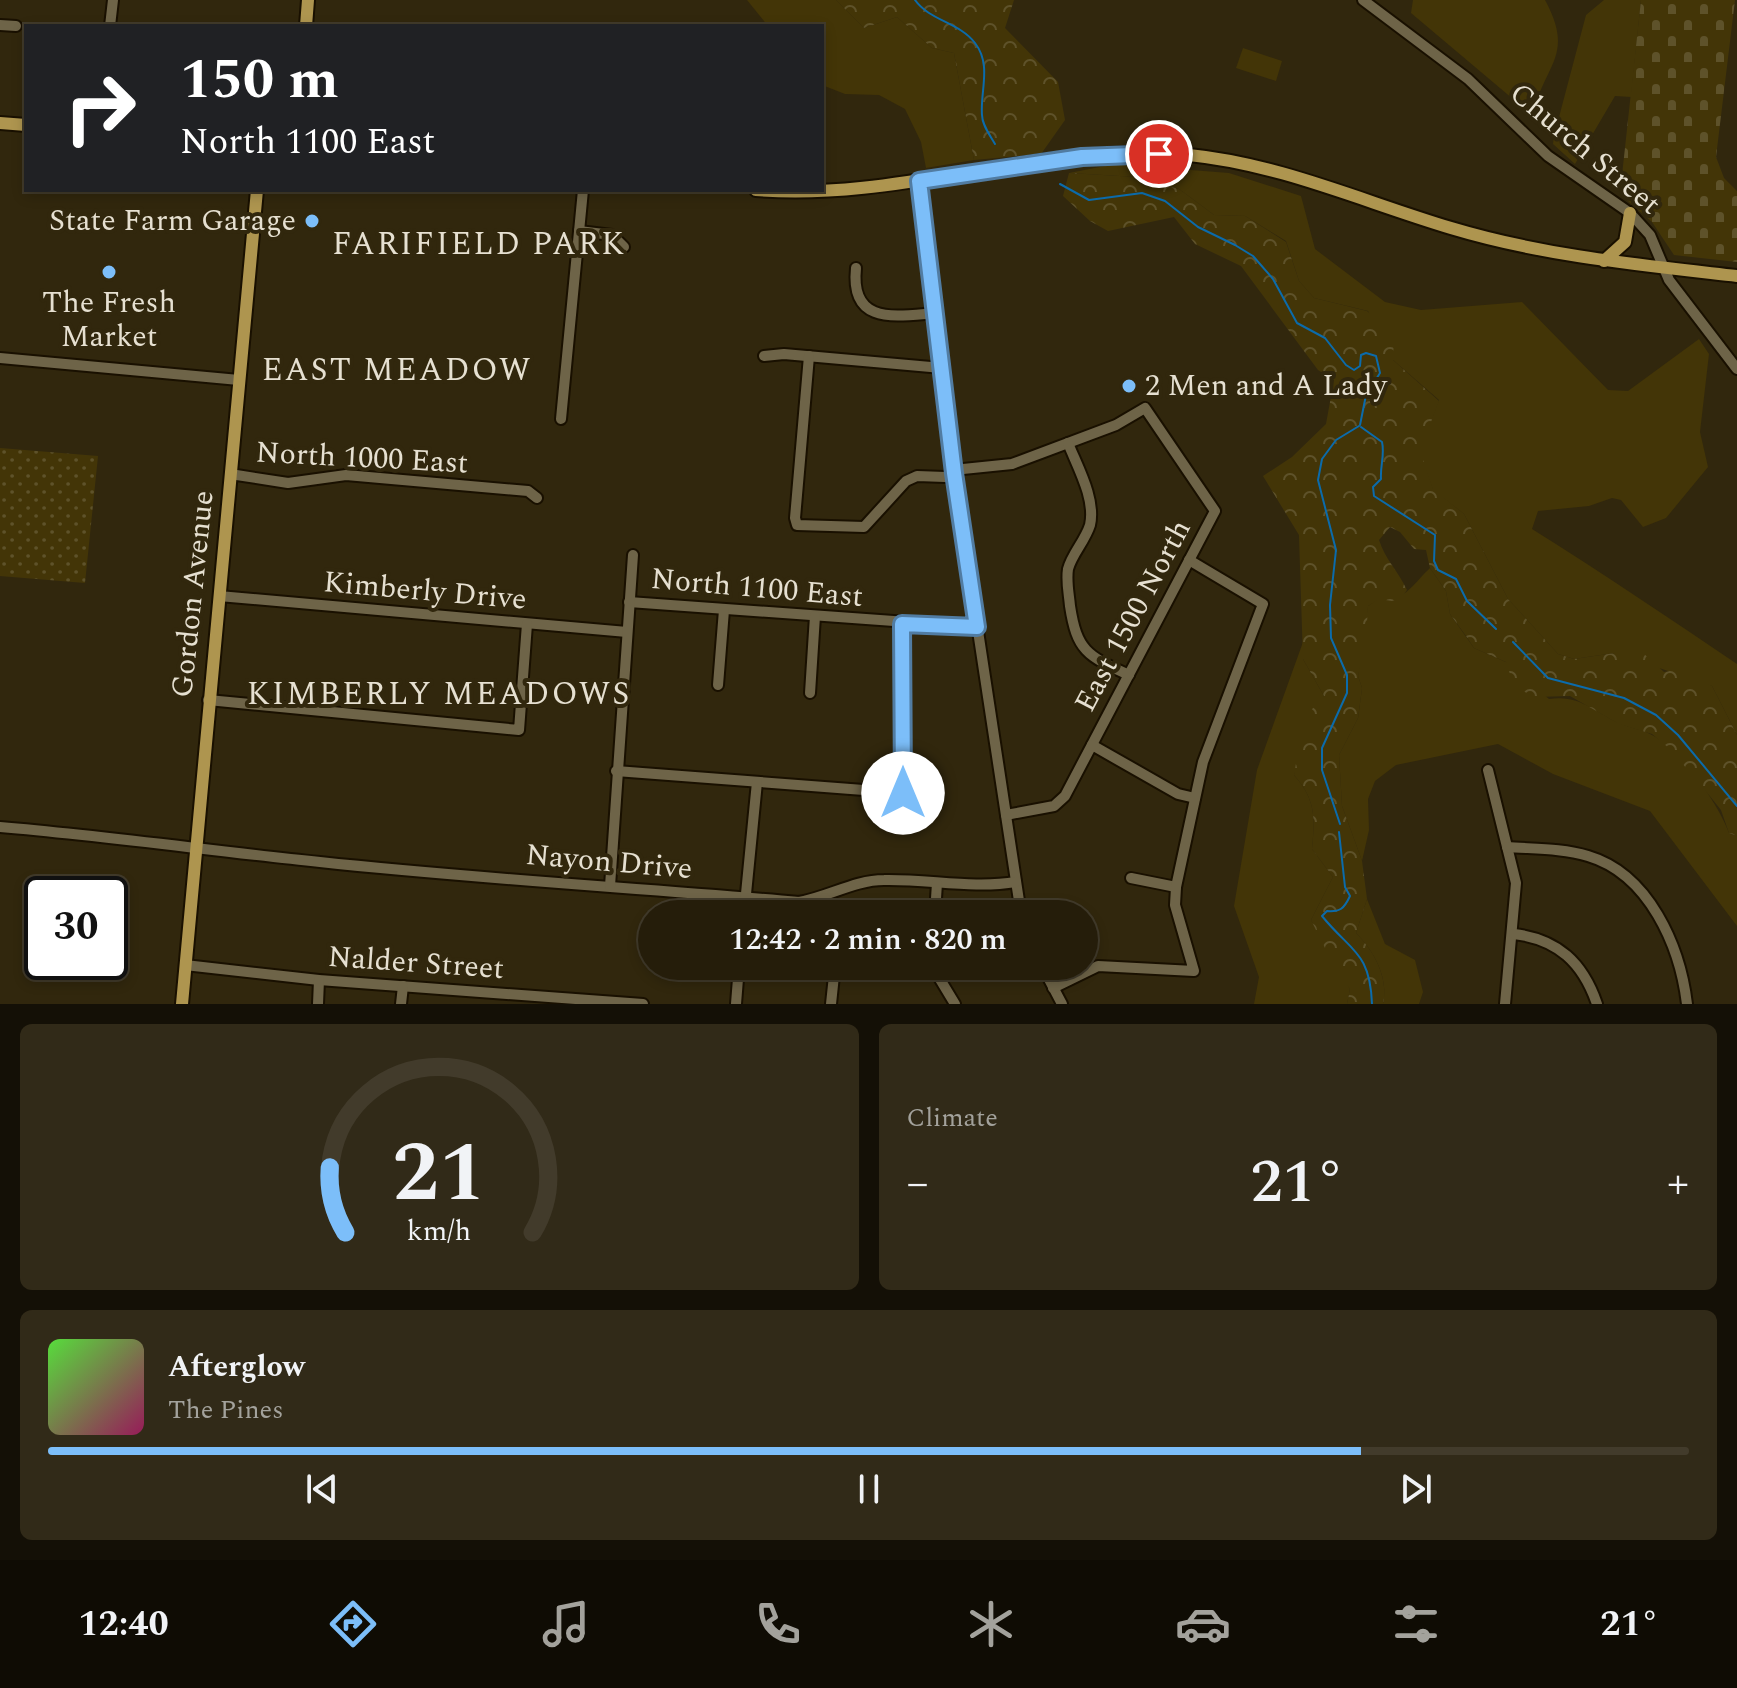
<!DOCTYPE html>
<meta charset="utf-8">
<style>
:root{--surface:#251d0a;--page:#312a18;--text:#f1f3f6;--muted:#a3a29c;--line:#423b2b;--accent:#7cbef9}
body{margin:0;font-family:Spectral,serif;background:var(--page);color:var(--text);height:100vh;display:flex;flex-direction:column;font-size:30px;white-space:nowrap}
*{box-sizing:border-box;margin:0}
p{font-size:26px;color:var(--muted)}
.icon{flex:none;width:44px;height:44px;fill:none;stroke:currentColor;stroke-width:2;stroke-linecap:round;stroke-linejoin:round}
.map{position:relative;height:1004px;overflow:hidden}
.details{display:flex;flex-direction:column;gap:20px;padding:20px;background:#141006;flex:1}
.details>*{flex:none}
.hud{position:absolute;left:24px;top:24px;width:800px;height:168px;border-radius:0px;box-shadow:0 4px 12px #0003,0 0 0 2px var(--line);background:#202124;color:#fff;overflow:hidden}
.speed{position:absolute;left:24px;top:876px;display:flex;gap:16px;font-size:40px;font-weight:700;text-align:center}
.speed>*{display:grid;place-content:center;width:104px;height:104px;border-radius:50%;background:var(--surface);box-shadow:0 4px 12px #0003,0 0 0 2px var(--line);line-height:1}
.speed .limit{border:4px solid #111;border-radius:12px;background:#fff;color:#111}
.pin{position:absolute;display:grid;place-items:center;width:68px;height:68px;color:#fff;margin:-34px;border:4px solid #fff;border-radius:50%;box-shadow:0 2px 8px #0007}
.me{position:absolute;width:88px;margin:-44px;rotate:0deg;stroke-linejoin:round;filter:drop-shadow(0 0 6px #0008)}
.turn{display:flex;align-items:center;gap:28px;height:168px;padding:0 24px;font-size:36px}
.turn .icon{width:104px;height:104px;stroke-width:2.5}
.turn b{display:block;font-size:56px;line-height:68px}
.big{font-size:60px;font-weight:600;line-height:1.1}
.details .tile{flex:1;display:flex;flex-direction:column;justify-content:center;gap:12px;min-width:0;padding:0 28px;border-radius:12px;background:var(--page)}
.details .dial{align-items:center;gap:0}
.dial svg{height:208px;overflow:visible;fill:none;stroke:var(--line);stroke-width:7;stroke-linecap:round;text-anchor:middle}
.dial text{fill:var(--text);stroke:none}
.song{display:flex;align-items:center;gap:24px}
.cover{width:96px;height:96px;border-radius:12px;background:linear-gradient(135deg,hsl(110 70% 55%),hsl(330 70% 35%))}
.played{height:8px;border-radius:4px;background:linear-gradient(90deg,var(--accent) 80%,var(--line) 80%)}
.keys{display:flex;justify-content:space-around;direction:ltr}
.heat{display:flex;justify-content:space-between;align-items:center;font-size:44px;direction:ltr}
.details .tiles{flex:1;display:grid;gap:20px;grid-template-columns:1fr 1fr}
.tile:last-child{grid-column:span 2}
.trip{position:absolute;left:638px;top:900px;width:460px;height:80px;border-radius:40px;background:var(--surface);box-shadow:0 4px 12px #0003,0 0 0 2px var(--line);font-weight:600;line-height:80px;text-align:center}
.tabs{display:flex;height:128px;justify-content:space-around;align-items:center;background:#0f0c04;color:var(--muted)}
.tabs .icon{width:56px;height:56px}
.tabs .on{color:var(--accent)}
.tabs b{font-size:36px;color:var(--text)}
.map>svg:first-child{display:block}
.grass{fill:#433507}
.forest{fill:url(#forest-crowns)}
.cemetery{fill:url(#cemetery-stones)}
.park{fill:url(#park-dots)}
.lines{fill:none;stroke-linecap:round;stroke-linejoin:round}
.stream{stroke:#0b6bab;stroke-width:2}
.minor-casing{stroke:#191000;stroke-width:14}
.major-casing{stroke:#191000;stroke-width:16}
.minor{stroke:#6e6448;stroke-width:10}
.major{stroke:#ae954f;stroke-width:12}
.route-casing{stroke:#517ca2;stroke-width:20}
.route{stroke:#7cbef9;stroke-width:14}
.poi-dot{fill:#7cbef9;stroke:#31270d;stroke-width:3}
.labels{text-anchor:middle;dominant-baseline:central;stroke-width:8;stroke-linejoin:round;paint-order:stroke}
.street-label{font-size:30px;fill:#e6e0d1;stroke:#31270d}
.poi-label{font-size:30px;fill:#e6e0d1;stroke:#31270d;text-anchor:end}
.neighbourhood-label{font-size:32px;letter-spacing:2px;fill:#e6e0d1;stroke:#31270d}
</style>
<div class="map">
<svg width="1737" height="1004" viewBox="0 0 1737 1004">
<defs>
<pattern id="forest-crowns" width="20" height="18" patternUnits="userSpaceOnUse" patternTransform="scale(2)"><rect width="20" height="18" fill="#433507"/><path d="M2 6a3 3 0 1 1 6 0M12 15a3 3 0 1 1 6 0" fill="none" stroke="#5e522a"/></pattern>
<pattern id="cemetery-stones" width="16" height="16" patternUnits="userSpaceOnUse" patternTransform="scale(2)"><rect width="16" height="16" fill="#433507"/><path d="M2 7V4a2 2 0 0 1 4 0v3zM10 15v-3a2 2 0 0 1 4 0v3z" fill="#5e522a"/></pattern>
<pattern id="park-dots" width="8" height="8" patternUnits="userSpaceOnUse" patternTransform="scale(2)"><rect width="8" height="8" fill="#433507"/><path d="M2 2h.1M6 6h.1" fill="none" stroke="#5e522a" stroke-width="1.8" stroke-linecap="round"/></pattern>
</defs>
<rect width="100%" height="100%" fill="#31270d"/>
<g class="grass">
<polygon points="747,0 836,0 864,28 897,17 932,48 954,53 974,160 926,168 921,142 905,109 879,95 845,94 822,85 822,26 768,26"/>
<path d="M1413,0H1545C1576,57 1543,64 1533,116L1411,13Z"/>
<polygon points="1604,0 1641,0 1631,97 1615,96 1575,164 1553,144 1554,136 1586,15"/>
<polygon points="1243,48 1282,61 1276,81 1236,68"/>
<path d="M1115,164L1229,173L1301,196L1315,249L1385,302L1421,310L1522,302L1608,390L1628,391L1699,339L1709,354L1700,432L1708,467L1666,518L1643,527L1621,500L1612,498L1589,506L1538,511L1532,529C1601,572 1669,618 1737,664V735L1712,686L1615,653L1574,659L1558,654L1508,599L1464,514L1433,490L1419,451L1439,400L1393,360L1368,311L1314,298L1299,281L1286,241L1245,216L1214,215L1179,189L1136,177L1069,173Z"/>
<path d="M1430,568L1446,591L1450,614L1474,648L1506,662L1549,699C1580,694 1594,712 1621,724C1630,728 1641,729 1650,734C1680,748 1718,803 1729,833L1737,836V926L1650,811L1553,774L1498,744L1396,765L1375,781L1368,799L1369,830L1362,861L1342,806L1339,755L1358,718L1362,688L1358,676L1368,606L1379,598C1403,604 1413,584 1430,568Z"/>
<path d="M1303,642V659L1324,696L1294,775C1316,800 1315,817 1312,849L1333,877L1311,920L1350,989L1347,1004H1254L1259,977L1234,906L1257,770Z"/>
<path d="M1367,899L1385,944L1415,960L1423,992L1419,1004H1383C1389,978 1374,951 1356,933Z"/>
</g>
<g class="forest">
<polygon points="836,0 1014,0 1005,28 1058,82 1065,120 1041,154 974,160 954,53 932,48 897,17 864,28"/>
<path d="M1069,173L1136,177L1179,189L1214,215L1245,216L1286,242L1299,281L1314,298L1367,311L1394,335L1393,360L1439,401L1420,451L1433,489L1464,514L1508,599L1558,654L1574,659L1615,653H1643L1664,672L1680,669L1712,686L1737,735V836L1729,833L1721,810L1709,795L1670,749L1652,734L1619,724L1570,696L1534,697L1514,686L1506,662L1474,648L1466,636L1450,614L1446,591L1430,568L1426,550L1414,549L1400,532L1390,527L1379,540C1385,559 1398,571 1407,590L1401,598L1392,601L1379,599L1368,606L1366,640L1358,676L1362,688L1358,718L1339,755L1342,806L1362,861L1367,899L1356,933C1374,951 1389,978 1383,1004H1347L1350,989L1338,973L1323,967L1326,950L1311,920L1333,877L1312,849C1315,817 1316,800 1294,775C1299,748 1301,714 1324,696L1303,659L1299,535L1263,476L1292,457L1326,424L1334,380L1318,370L1241,266L1195,244L1174,217L1108,231L1090,221L1063,196Z"/>
</g>
<polygon class="cemetery" points="1641,0 1735,0 1716,157 1724,178 1737,191 1737,262 1674,255 1652,222 1620,194"/>
<polygon class="park" points="0,448 98,456 85,583 0,576"/>
<g class="lines">
<g class="stream">
<path d="M915,0C930,21 959,22 975,43C992,65 980,91 982,115C982,125 990,135 995,144"/>
<polyline points="1060,184 1089,200 1142,193 1165,201 1198,227 1235,245 1253,256 1273,279 1297,323 1325,338 1346,365 1354,370 1360,366 1361,355 1366,353 1376,356 1380,373 1366,395 1360,425"/>
<path d="M1361,427L1382,442C1385,455 1380,466 1381,479L1373,487L1374,496L1435,535L1434,561L1438,570L1456,579L1467,601L1496,629"/>
<polyline points="1513,642 1548,678 1624,698 1656,715 1678,735 1737,806"/>
<polyline points="1340,824 1322,770 1322,748 1347,693 1347,675 1331,638 1330,605 1336,550 1318,480 1322,459 1336,440 1359,426"/>
<path d="M1339,832L1345,887L1350,896C1344,909 1340,912 1327,911L1322,916C1351,952 1370,951 1372,1004"/>
</g>
<defs>
<g id="minor">
<polyline points="1363,0 1468,79 1548,156 1630,213 1650,235 1669,280 1737,369"/>
<polyline points="0,25 16,26"/>
<polyline points="110,26 113,0"/>
<polyline points="919,181 954,473 1021,914"/>
<polyline points="579,231 612,235 624,247"/>
<path d="M856,268C850,326 896,316 936,313"/>
<polyline points="764,356 784,354 942,368"/>
<polyline points="809,356 795,518 797,525 864,527 906,481 917,476 945,477 963,469 1012,464 1116,425 1145,408 1215,511 1065,796 1054,806 1006,815"/>
<polyline points="0,358 239,380"/>
<polyline points="561,419 583,190"/>
<path d="M1068,443C1077,466 1096,499 1090,525C1085,541 1072,554 1068,569C1066,582 1069,594 1070,606C1077,652 1088,656 1129,675"/>
<polyline points="230,474 288,483 346,475 528,491 537,498"/>
<polyline points="219,596 627,632"/>
<polyline points="629,602 977,627"/>
<polyline points="718,685 724,610"/>
<polyline points="810,693 815,616"/>
<polyline points="208,700 519,730 527,624"/>
<polyline points="1092,745 1178,794 1195,798"/>
<polyline points="1488,770 1516,883 1505,1004"/>
<polyline points="616,771 903,793 902,624"/>
<path d="M0,827C107,836 213,851 320,862C479,879 640,888 799,902C828,897 855,880 884,880C929,879 972,889 1016,882"/>
<path d="M1507,847C1534,849 1562,848 1588,856C1649,874 1680,946 1687,1004"/>
<polyline points="1131,878 1176,887"/>
<polyline points="610,886 633,555"/>
<polyline points="825,898 831,914"/>
<polyline points="744,914 757,782"/>
<polyline points="935,914 937,883"/>
<path d="M1514,934C1558,939 1583,963 1597,1004"/>
<polyline points="185,965 319,980 643,1004"/>
<polyline points="932,966 955,1004"/>
<polyline points="1042,966 1062,1004"/>
<polyline points="1053,988 1098,966 1194,971 1175,905 1176,887 1203,762 1263,604 1189,560"/>
<polyline points="318,1004 319,980"/>
<polyline points="401,1004 403,986"/>
<polyline points="736,1004 739,966"/>
<polyline points="831,1004 835,966"/>
</g>
<g id="major">
<polyline points="306,26 308,0"/>
<polyline points="0,123 26,125"/>
<path d="M756,190C902,202 1043,141 1189,155C1280,164 1364,202 1451,228C1544,256 1640,265 1737,276"/>
<polyline points="1604,261 1625,242 1630,213"/>
<polyline points="182,1004 257,190"/>
</g>
</defs>
<use href="#minor" class="minor-casing"/>
<use href="#major" class="major-casing"/>
<use href="#minor" class="minor"/>
<use href="#major" class="major"/>
</g>
<g class="lines">
<defs>
<polyline id="route" points="903,793 902,624 977,627 954,473 919,181 1082,157 1159,154"/>
</defs>
<use href="#route" class="route-casing"/>
<use href="#route" class="route"/>
</g>
<g class="poi-dot">
<circle cx="312" cy="221" r="8"/>
<circle cx="109" cy="272" r="8"/>
<circle cx="1129" cy="386" r="8"/>
</g>
<g class="labels">
<g class="street-label">
<text transform="translate(1585 149) rotate(40)">Church Street</text>
<text transform="translate(362 458) rotate(3)">North 1000 East</text>
<text transform="translate(757 588) rotate(5)">North 1100 East</text>
<text transform="translate(425 591) rotate(5)">Kimberly Drive</text>
<text transform="translate(193 594) rotate(-84)">Gordon Avenue</text>
<text transform="translate(1133 616) rotate(-62)">East 1500 North</text>
<text transform="translate(609 862) rotate(5)">Nayon Drive</text>
<text transform="translate(416 963) rotate(4)">Nalder Street</text>
</g>
<g class="poi-label">
<text x="296" y="221">State Farm Garage</text>
<text x="109" y="303" text-anchor="middle">The Fresh<tspan x="109" dy="34">Market</tspan></text>
<text x="1145" y="386" text-anchor="start">2 Men and A Lady</text>
</g>
<g class="neighbourhood-label">
<text x="479" y="244">FARIFIELD PARK</text>
<text x="397" y="370">EAST MEADOW</text>
<text x="439" y="694">KIMBERLY MEADOWS</text>
</g>
</g>
</svg>
<div class="speed"><div class="limit">30</div></div>
<div class="pin" style="left:1159px;top:154px;background:#d93025"><svg class="icon" aria-label="arrive" viewBox="0 0 24 24"><path d="M6 21V4h12l-3 4 3 4H6"/></svg></div>
<svg class="me" style="left:903px;top:793px" viewBox="-20 -20 40 40"><circle r="19" fill="#fff"/><path d="M0-13L10 11 0 6-10 11z" fill="#7cbef9"/></svg>
<div class="trip">12:42 · 2 min · 820 m</div>
<div class="hud">
<div class="turn"><svg class="icon" aria-label="right" viewBox="0 0 24 24"><path d="M7 20v-9h11M14 6l5 5-5 5"/></svg><div><b>150 m</b>North 1100 East</div></div>
</div>
</div>
<section class="details">
<div class="tiles">
<div class="tile dial"><svg viewBox="0 0 100 80">
<path d="M14 69A42 42 0 1 1 86 69"/>
<path d="M14 69A42 42 0 0 1 8 44" stroke="#7cbef9"/>
<text x="50" y="56" font-size="32" font-weight="700">21</text>
<text x="50" y="72" font-size="11">km/h</text>
</svg></div>
<div class="tile"><p>Climate</p>
<div class="heat"><a>−</a><b class="big">21°</b><a>+</a></div>
</div>
<div class="tile">
<div class="song"><i class="cover"></i><div><b>Afterglow</b><p>The Pines</p></div></div>
<div class="played"></div>
<div class="keys"><svg class="icon" aria-label="previous" viewBox="0 0 24 24"><path d="M18 5L8 12l10 7zM5 5v14"/></svg><svg class="icon" aria-label="pause" viewBox="0 0 24 24"><path d="M8 5v14M16 5v14"/></svg><svg class="icon" aria-label="next" viewBox="0 0 24 24"><path d="M6 5l10 7-10 7zM19 5v14"/></svg></div>
</div>
</div>
</section>
<nav class="tabs">
<b>12:40</b>
<svg class="icon on" aria-label="directions" viewBox="0 0 24 24"><path d="M12 3l9 9-9 9-9-9zM9 14v-3h6M13 9l2 2-2 2"/></svg>
<svg class="icon" aria-label="music" viewBox="0 0 24 24"><path d="M9 18V5l10-2v13"/><circle cx="6" cy="18" r="3"/><circle cx="16" cy="16" r="3"/></svg>
<svg class="icon" aria-label="phone" viewBox="0 0 24 24"><path d="M5 4h4l2 5-3 2q2 4 5 5l2-3 5 2v4C11 20 4 13 5 4z"/></svg>
<svg class="icon" aria-label="climate" viewBox="0 0 24 24"><path d="M12 3v18M4 7l16 10M4 17L20 7"/></svg>
<svg class="icon" aria-label="car" viewBox="0 0 24 24"><path d="M5 17H2v-5l4-1 3-4h7l3 4 3 1v5h-3M9 17h6M6 11h13"/><circle cx="7" cy="17" r="2"/><circle cx="17" cy="17" r="2"/></svg>
<svg class="icon" aria-label="filters" viewBox="0 0 24 24"><path d="M4 7h16M4 17h16"/><circle cx="9" cy="7" r="2"/><circle cx="15" cy="17" r="2"/></svg>
<b>21°</b>
</nav>
